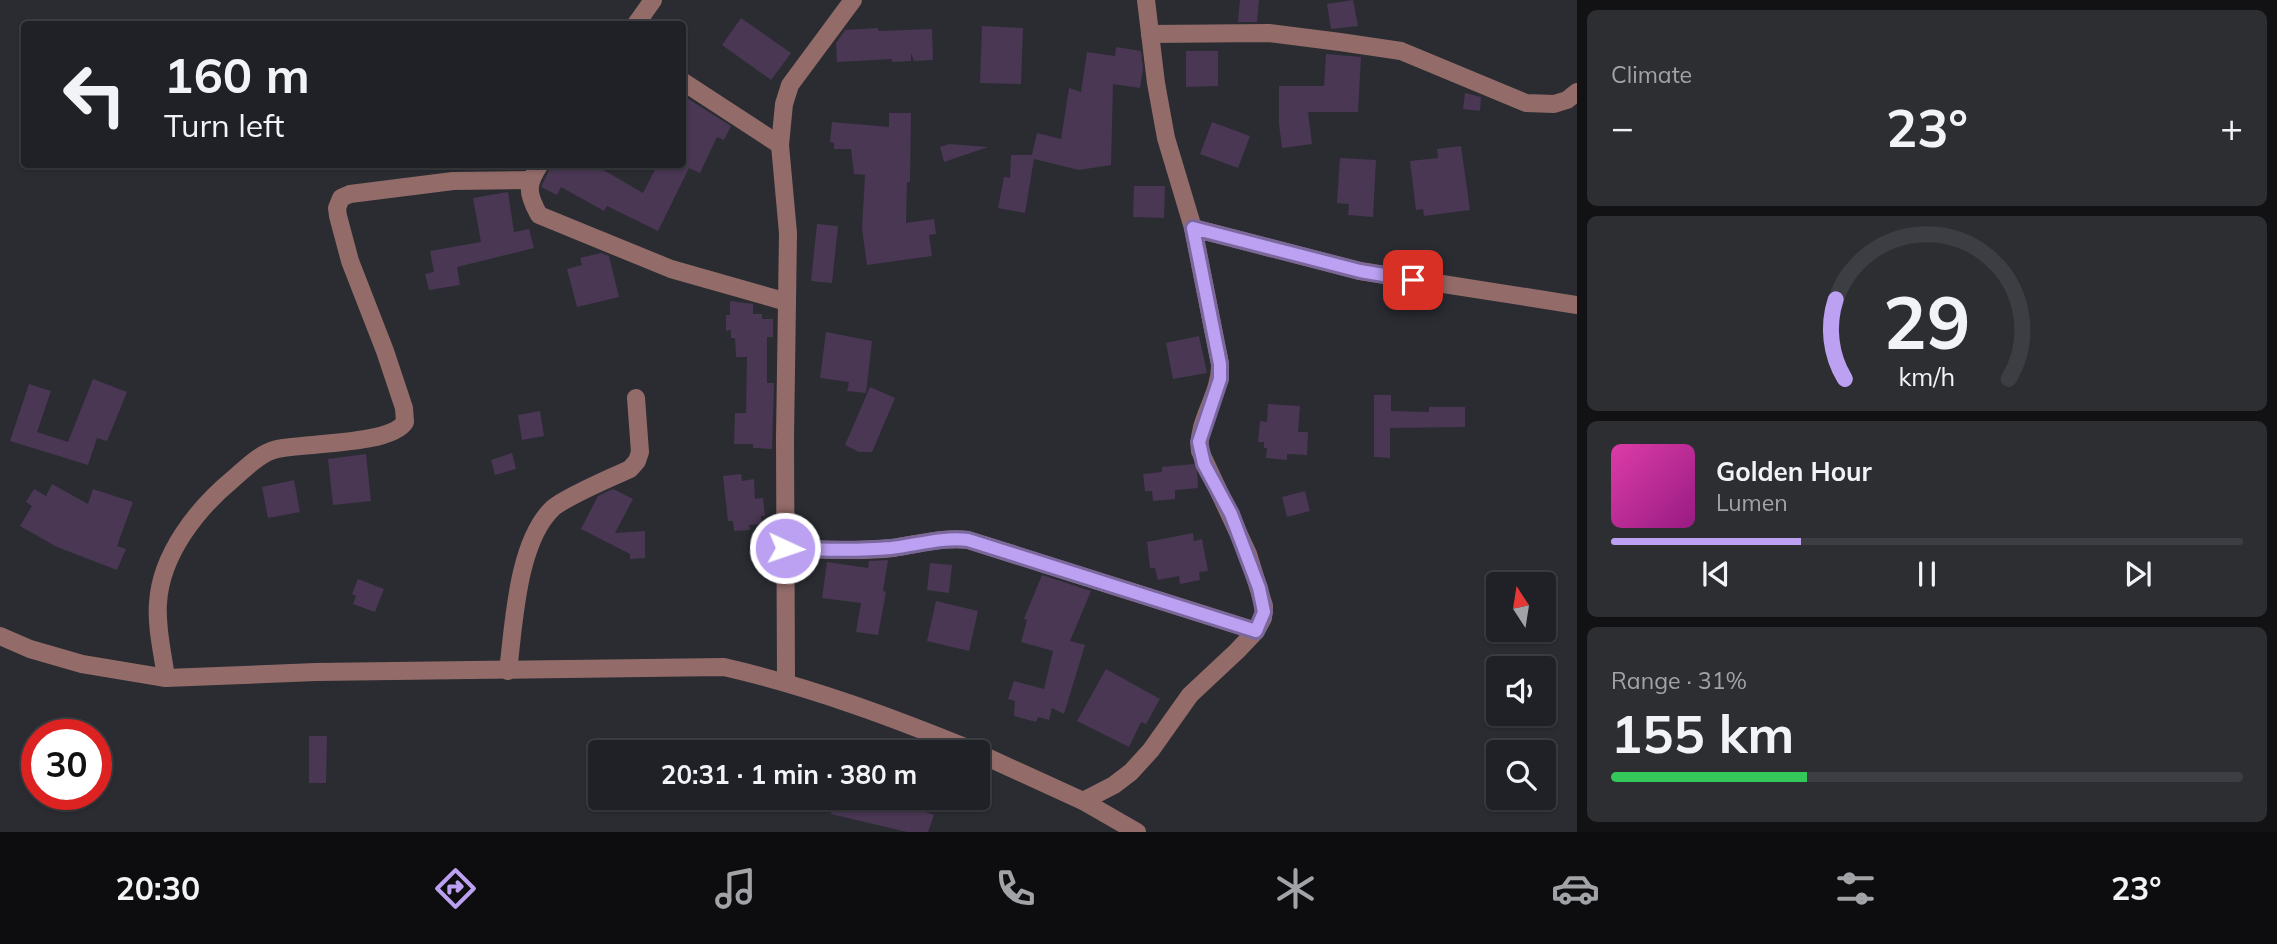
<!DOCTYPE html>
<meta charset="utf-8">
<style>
:root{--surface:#202126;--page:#2d2e32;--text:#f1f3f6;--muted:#a2a3a7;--line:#3d3e43;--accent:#bca0f2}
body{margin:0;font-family:Mulish,sans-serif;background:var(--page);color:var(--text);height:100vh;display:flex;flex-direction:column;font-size:26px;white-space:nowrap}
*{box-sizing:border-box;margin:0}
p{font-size:23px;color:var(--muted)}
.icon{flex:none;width:38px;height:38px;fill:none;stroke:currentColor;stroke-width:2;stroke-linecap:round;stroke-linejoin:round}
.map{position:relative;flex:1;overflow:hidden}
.panel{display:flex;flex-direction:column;gap:10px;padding:10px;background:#121215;width:700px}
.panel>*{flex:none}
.banner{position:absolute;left:21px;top:21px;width:665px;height:147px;border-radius:7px;box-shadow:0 2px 5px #0004,0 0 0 2px var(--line);background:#202126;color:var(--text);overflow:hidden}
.needle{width:46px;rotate:348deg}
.buttons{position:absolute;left:1486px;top:572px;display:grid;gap:14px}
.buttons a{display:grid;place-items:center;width:70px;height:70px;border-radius:7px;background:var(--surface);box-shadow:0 2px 5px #0004,0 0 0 2px var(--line);font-size:35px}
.speed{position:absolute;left:21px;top:719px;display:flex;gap:14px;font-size:35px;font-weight:700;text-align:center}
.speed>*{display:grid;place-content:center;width:91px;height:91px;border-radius:50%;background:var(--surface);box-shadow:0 2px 5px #0004,0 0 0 2px var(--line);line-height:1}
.speed .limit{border:10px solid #d22;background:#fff;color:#111}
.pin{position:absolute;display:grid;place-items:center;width:60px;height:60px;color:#fff;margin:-30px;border-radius:14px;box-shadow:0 4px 10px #0006}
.me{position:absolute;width:77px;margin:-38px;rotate:93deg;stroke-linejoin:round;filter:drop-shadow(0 0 5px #0008)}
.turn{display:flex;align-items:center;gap:24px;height:147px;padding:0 28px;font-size:32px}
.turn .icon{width:91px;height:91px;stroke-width:2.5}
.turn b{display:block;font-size:49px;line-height:60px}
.big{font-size:52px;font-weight:700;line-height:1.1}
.panel .widget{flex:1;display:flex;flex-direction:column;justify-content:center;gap:10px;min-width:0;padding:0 24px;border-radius:10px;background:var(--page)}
.panel .dial{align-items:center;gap:0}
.dial svg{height:182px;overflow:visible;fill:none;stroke:var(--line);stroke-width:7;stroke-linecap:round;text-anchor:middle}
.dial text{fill:var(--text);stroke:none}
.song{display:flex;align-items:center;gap:21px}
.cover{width:84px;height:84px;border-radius:10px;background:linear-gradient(135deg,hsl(320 70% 55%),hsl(310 70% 35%))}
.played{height:7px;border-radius:4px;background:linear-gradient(90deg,var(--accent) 30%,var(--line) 30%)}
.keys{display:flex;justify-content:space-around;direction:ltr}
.heat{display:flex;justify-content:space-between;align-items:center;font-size:38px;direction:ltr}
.charge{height:10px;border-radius:5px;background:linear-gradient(90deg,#34c759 31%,var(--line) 0)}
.trip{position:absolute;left:588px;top:740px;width:402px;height:70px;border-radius:7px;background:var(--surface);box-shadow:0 2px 5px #0004,0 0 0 2px var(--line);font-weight:700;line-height:70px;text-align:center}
.dock{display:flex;height:112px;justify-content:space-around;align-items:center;background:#0d0d0f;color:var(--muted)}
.dock .icon{width:49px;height:49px}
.dock .current{color:var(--accent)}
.dock b{font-size:32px;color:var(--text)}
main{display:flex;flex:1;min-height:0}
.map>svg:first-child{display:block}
.building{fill:#493753}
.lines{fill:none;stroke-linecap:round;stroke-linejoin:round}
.minor{stroke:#936c69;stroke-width:18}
.route-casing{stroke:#7a689d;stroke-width:18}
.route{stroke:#bca0f2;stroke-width:12}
</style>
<main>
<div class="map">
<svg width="1577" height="832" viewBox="0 0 1577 832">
<rect width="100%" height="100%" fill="#2a2c32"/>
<g class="building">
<polygon points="1240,0 1259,0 1257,22 1238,22"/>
<polygon points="1353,0 1358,26 1331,29 1327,4"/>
<polygon points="741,18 791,53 771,80 722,45"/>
<polygon points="982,26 1023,28 1021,84 980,83"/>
<polygon points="878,28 878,31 932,29 933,60 914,61 911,53 911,61 892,62 892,59 837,62 836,43 845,30"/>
<polygon points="1116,47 1141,51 1143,69 1140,88 1113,84 1111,165 1079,170 1034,159 1025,213 998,208 1004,177 1010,178 1011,155 1032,155 1037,133 1061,139 1069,88 1081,92 1087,52 1115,56"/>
<polygon points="1186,51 1218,51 1218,86 1186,87"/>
<polygon points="1326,54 1361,57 1358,112 1308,112 1312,144 1282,148 1279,124 1279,86 1324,86"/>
<polygon points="1465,93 1481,97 1480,111 1463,109"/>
<polygon points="682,95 731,126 724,140 717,137 700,173 689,168 658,231 607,206 604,211 561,187 557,195 541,187 552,164 593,164 643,193 658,164 682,164"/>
<polygon points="889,113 911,113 910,182 907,182 906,223 934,219 936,234 929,235 932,256 867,265 862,229 865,175 854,174 851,149 834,149 834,143 830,142 832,122 889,127"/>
<polygon points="1212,122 1250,136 1238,168 1200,154"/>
<polygon points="949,144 988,147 944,162 940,147"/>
<polygon points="1461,146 1470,210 1424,216 1423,209 1416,210 1410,161 1438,158 1437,149"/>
<polygon points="1340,158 1376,160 1373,217 1348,215 1349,204 1337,203"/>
<polygon points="1134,186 1165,186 1164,218 1133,217"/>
<polygon points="508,192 514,232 529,229 534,248 457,267 460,285 429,290 425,274 434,272 430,251 481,242 473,198"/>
<polygon points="817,224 838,226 832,283 811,281"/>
<polygon points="601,253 609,256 619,297 577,307 567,269 582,265 580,258"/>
<polygon points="730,301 753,304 753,314 762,314 762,319 773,319 773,337 767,337 767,383 774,383 772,449 753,448 753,444 734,444 735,413 746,413 747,357 736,357 735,338 731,338 731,330 726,331 726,315 730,315"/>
<polygon points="826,332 872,341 866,393 847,391 849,382 820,378"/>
<polygon points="1199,336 1207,373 1173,379 1166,343"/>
<polygon points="93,379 127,392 107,441 97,438 88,465 10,441 29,384 51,391 37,432 68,442"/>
<polygon points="870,387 895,398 872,452 859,452 845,445"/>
<polygon points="1374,395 1391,395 1391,411 1429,412 1429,407 1465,407 1465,427 1390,428 1390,458 1374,457"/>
<polygon points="1268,404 1300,406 1298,432 1308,432 1307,455 1287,454 1287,460 1266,458 1267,448 1264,448 1264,442 1258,442 1260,421 1267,422"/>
<polygon points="540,411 544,436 522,440 518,415"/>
<polygon points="512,453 516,469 495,475 491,460"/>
<polygon points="366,454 371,501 333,505 328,459"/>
<polygon points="1194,464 1197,471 1198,488 1175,490 1175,499 1153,501 1152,491 1145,491 1143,474 1162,472 1162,467"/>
<polygon points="741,474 742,481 754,479 755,499 763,498 765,516 761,516 761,524 749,525 750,530 734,531 733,521 728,521 723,476"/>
<polygon points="294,480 300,512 268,518 262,487"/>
<polygon points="52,484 88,504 93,489 133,502 117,546 126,549 117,570 57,547 20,526 32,506 26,502 34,489 46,496"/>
<polygon points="613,489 633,499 615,533 645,531 645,558 630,559 630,554 581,529 598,496"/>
<polygon points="1305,491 1310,511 1287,517 1282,497"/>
<polygon points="1193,533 1194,541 1202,539 1208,571 1199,572 1200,580 1180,584 1179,576 1158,580 1155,568 1150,568 1147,542"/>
<polygon points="888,560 883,591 886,592 878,635 856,632 861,603 822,598 827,562 868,568 869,561"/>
<polygon points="930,563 952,565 949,593 927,590"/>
<polygon points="1042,575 1091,591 1070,641 1085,645 1064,714 1052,708 1049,720 1038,717 1036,722 1014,716 1015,701 1008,699 1014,681 1044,689 1053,651 1021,642 1027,620 1024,619"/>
<polygon points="358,579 384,589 375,612 353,604 356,596 352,594"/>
<polygon points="936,601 978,611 969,651 927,641"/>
<polygon points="1106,669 1160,699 1146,724 1141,722 1129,747 1077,721"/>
<polygon points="309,736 327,736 326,783 309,783"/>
<polygon points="835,798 882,798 934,815 928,832 907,832 831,814"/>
</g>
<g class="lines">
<g class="minor">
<polyline points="636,24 653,0"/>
<polyline points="1150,34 1269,33 1340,42 1401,51 1526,103 1554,104 1567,100 1577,92"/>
<polyline points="682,81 780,145"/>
<path d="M540,164C526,185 527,193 539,215L671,269L787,302"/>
<polyline points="1193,228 1360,271 1577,305"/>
<path d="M785,548C822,549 857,552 893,548C919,544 943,537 968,540L1256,631"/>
<path d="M0,636L30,649L82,664L166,678L316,672L724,667C811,687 894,718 977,752"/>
<path d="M508,671C514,624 517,542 553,508C567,496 612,477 630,469L637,461L640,452L636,398"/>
<path d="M166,678C163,654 156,628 158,603C161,554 197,509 233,479C246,468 260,453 277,449C304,443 391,445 405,422L404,408L385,351L350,261L338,216L337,208L341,198L350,194L453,181L530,180"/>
<polyline points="786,681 785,439 788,233 780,145 784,104 790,85 853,0"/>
<polyline points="978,753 1083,801 1137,832"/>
<path d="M1083,801L1114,785L1131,772L1151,750L1190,695L1237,651L1256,631L1263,618L1264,606L1248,554L1200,451C1196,421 1221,395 1220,364L1193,228L1166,138L1156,83L1146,0"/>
</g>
</g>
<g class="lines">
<defs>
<path id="route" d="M785,548C821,550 855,551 891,548C917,545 942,537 968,540L1256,631L1264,612L1259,588L1231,514L1204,464L1199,442L1220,379V364L1193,228L1360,271L1413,280"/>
</defs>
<use href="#route" class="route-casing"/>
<use href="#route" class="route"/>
</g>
</svg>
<div class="buttons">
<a><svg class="needle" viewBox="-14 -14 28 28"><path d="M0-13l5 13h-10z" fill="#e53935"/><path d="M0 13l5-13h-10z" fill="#a2a3a7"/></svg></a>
<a><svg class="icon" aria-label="sound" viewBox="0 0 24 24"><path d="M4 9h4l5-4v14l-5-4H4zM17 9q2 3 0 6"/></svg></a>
<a><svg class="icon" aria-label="search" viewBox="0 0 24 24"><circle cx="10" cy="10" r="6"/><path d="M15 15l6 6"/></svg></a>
</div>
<div class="speed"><div class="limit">30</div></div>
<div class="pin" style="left:1413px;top:280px;background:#d93025"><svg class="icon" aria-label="arrive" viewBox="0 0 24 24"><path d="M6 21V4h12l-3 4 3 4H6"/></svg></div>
<svg class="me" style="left:785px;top:548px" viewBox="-20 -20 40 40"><circle r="17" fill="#bca0f2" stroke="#fff" stroke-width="3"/><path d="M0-11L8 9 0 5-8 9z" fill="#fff"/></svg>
<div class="trip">20:31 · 1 min · 380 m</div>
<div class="banner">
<div class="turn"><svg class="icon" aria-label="left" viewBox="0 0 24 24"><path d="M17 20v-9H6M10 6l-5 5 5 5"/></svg><div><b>160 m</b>Turn left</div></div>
</div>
</div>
<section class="panel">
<div class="widget"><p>Climate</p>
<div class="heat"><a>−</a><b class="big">23°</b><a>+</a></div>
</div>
<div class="widget dial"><svg viewBox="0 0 100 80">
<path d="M14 69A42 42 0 1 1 86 69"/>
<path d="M14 69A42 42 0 0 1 10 34" stroke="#bca0f2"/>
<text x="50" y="56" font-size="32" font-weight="700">29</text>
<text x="50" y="72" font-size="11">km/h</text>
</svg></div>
<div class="widget">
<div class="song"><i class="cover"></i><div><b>Golden Hour</b><p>Lumen</p></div></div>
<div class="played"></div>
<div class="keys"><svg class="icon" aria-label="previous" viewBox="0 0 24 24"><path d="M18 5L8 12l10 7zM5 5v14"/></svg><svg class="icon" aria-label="pause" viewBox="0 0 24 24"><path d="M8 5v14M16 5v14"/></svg><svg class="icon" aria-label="next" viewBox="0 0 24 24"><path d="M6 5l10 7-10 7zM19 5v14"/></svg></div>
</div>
<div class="widget"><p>Range · 31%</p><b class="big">155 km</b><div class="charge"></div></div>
</section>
</main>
<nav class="dock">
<b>20:30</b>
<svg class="icon current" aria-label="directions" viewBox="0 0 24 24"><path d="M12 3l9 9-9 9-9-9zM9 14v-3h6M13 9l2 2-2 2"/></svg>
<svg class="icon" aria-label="music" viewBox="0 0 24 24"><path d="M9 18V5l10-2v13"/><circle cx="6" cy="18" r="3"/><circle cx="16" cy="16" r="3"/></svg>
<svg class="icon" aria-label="phone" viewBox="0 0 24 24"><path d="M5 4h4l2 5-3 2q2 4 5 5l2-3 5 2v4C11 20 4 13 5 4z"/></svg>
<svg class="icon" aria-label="climate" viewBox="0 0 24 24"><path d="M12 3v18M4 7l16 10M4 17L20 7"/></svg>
<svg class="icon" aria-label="car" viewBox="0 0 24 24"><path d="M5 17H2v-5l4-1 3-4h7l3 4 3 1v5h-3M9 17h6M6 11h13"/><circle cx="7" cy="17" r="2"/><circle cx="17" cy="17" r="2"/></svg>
<svg class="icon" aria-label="filters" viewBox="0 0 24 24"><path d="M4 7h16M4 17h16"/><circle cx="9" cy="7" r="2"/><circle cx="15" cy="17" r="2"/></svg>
<b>23°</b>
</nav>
